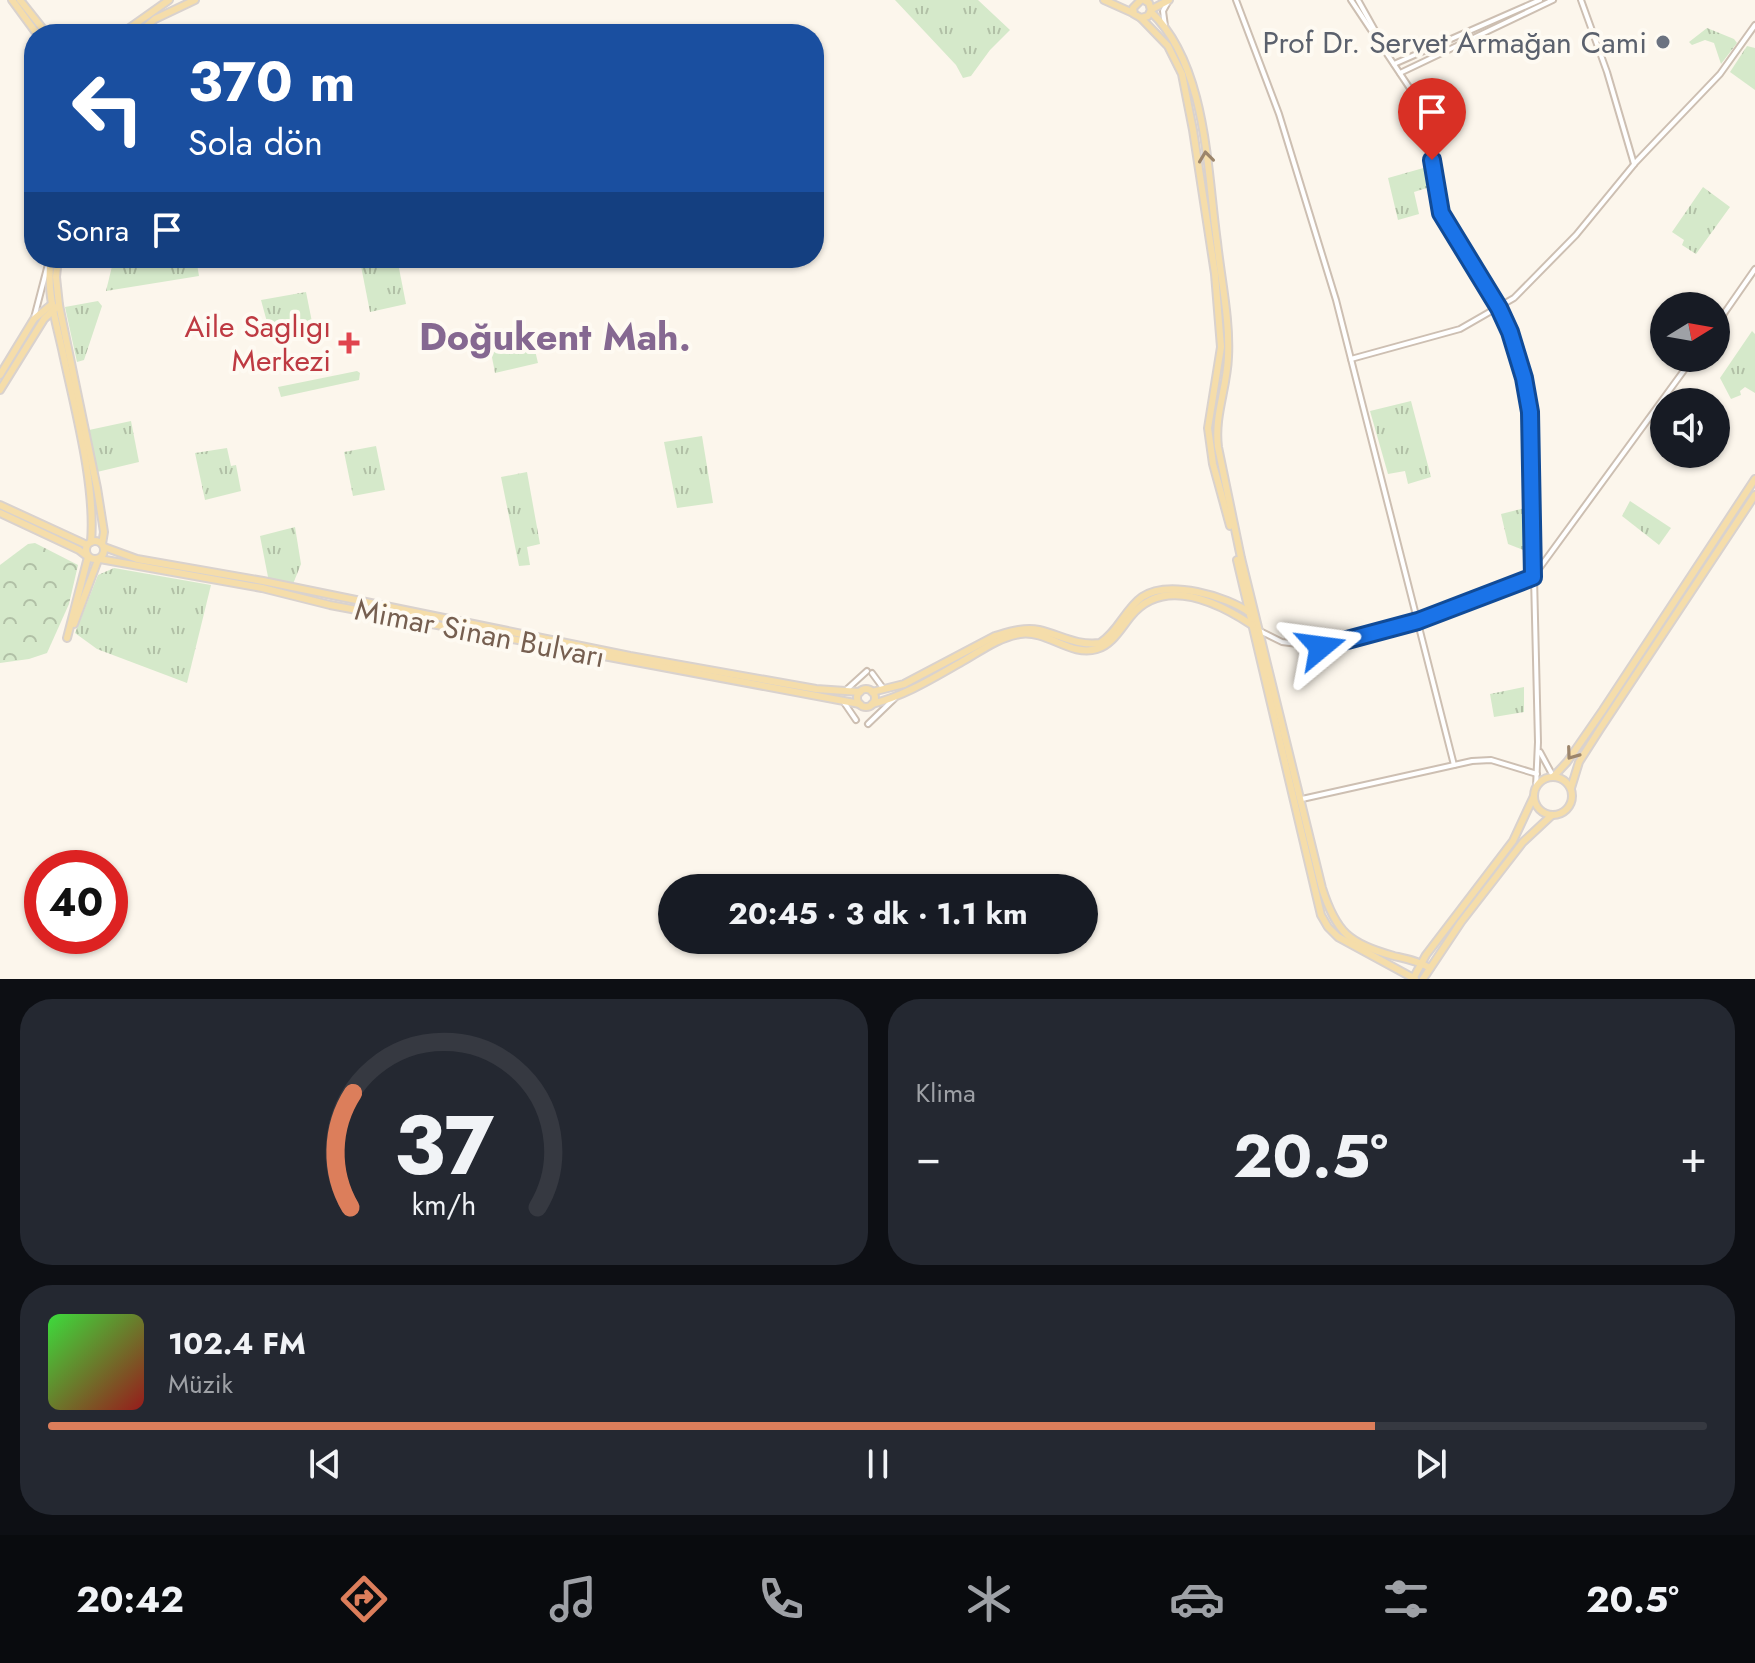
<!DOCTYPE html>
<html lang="tr">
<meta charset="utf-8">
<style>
:root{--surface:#171b24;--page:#242831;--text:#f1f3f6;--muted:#9ea1a6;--line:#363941;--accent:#dc7e5b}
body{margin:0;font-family:Jost,sans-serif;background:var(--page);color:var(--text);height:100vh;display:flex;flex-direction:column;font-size:30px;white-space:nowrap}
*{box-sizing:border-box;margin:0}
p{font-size:26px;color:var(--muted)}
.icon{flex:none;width:44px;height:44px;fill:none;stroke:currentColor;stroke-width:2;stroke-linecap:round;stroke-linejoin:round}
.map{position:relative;height:979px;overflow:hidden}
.details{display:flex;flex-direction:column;gap:20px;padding:20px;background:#0d0f14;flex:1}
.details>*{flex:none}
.top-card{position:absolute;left:24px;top:24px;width:800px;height:244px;border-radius:32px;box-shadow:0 2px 6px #0004;background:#1a4fa0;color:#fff;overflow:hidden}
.needle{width:52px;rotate:79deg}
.buttons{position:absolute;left:1650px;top:292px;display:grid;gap:16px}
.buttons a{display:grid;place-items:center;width:80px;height:80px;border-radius:50%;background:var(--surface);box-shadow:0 2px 6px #0004;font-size:40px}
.speed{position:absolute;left:24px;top:850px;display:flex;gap:16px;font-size:40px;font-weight:700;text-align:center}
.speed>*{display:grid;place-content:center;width:104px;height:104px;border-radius:50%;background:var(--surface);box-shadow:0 2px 6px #0004;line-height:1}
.speed .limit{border:12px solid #d22;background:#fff;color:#111}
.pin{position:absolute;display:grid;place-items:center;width:68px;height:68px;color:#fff;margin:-82px -34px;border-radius:50% 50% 50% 0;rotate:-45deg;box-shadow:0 0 8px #0007}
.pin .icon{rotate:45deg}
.me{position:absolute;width:88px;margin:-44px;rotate:74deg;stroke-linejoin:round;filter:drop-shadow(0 0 6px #0008)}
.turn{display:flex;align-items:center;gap:28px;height:168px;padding:0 32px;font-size:36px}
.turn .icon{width:104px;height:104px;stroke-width:2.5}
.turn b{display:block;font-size:56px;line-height:68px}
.then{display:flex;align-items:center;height:76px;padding:0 32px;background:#0003;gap:16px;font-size:30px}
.big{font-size:60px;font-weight:700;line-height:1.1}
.details .card{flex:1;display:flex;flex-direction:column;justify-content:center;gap:12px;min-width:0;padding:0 28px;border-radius:32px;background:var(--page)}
.details .dial{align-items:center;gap:0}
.dial svg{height:208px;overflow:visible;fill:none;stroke:var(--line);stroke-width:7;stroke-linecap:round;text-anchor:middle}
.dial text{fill:var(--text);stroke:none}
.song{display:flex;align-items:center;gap:24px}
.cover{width:96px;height:96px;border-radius:12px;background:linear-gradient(135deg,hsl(120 70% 55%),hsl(0 70% 35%))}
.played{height:8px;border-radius:4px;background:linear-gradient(90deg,var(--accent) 80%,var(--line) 80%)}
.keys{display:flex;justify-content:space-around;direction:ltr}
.heat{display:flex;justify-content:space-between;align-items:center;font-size:44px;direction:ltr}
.details .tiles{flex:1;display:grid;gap:20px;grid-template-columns:1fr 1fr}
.card:last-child{grid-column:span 2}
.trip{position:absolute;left:658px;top:874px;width:440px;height:80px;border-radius:40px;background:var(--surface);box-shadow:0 2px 6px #0004;font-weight:700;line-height:80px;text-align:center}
.menu{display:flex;height:128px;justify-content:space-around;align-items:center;background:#090b0e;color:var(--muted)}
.menu .icon{width:56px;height:56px}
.menu .current{color:var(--accent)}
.menu b{font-size:36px;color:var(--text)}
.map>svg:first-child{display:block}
.green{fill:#d5e9ca}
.forest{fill:url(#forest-crowns)}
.park{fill:url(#park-tufts)}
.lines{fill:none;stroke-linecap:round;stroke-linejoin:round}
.minor-casing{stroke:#cdbfb2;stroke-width:8}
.major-casing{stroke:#d9d2ce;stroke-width:10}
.minor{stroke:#fff;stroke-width:4}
.major{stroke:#f5ddaa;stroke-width:6}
.oneway{stroke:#9c856b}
.route-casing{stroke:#114b97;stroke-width:20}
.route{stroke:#1a73e8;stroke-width:14}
.worship-dot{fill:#6b7280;stroke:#fefaf2;stroke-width:3}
.health-dot{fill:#e0444e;stroke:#fefaf2;stroke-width:3}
.labels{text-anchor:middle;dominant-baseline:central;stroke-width:8;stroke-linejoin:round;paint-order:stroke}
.worship-label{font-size:30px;fill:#5b616d;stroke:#fefaf2;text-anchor:end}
.health-label{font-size:30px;fill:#be3a42;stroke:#fefaf2;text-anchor:end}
.street-label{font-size:30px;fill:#765f50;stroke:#fefaf2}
.district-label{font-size:38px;font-weight:bold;fill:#856891;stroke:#fefaf2}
</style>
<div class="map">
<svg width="1755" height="979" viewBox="0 0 1755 979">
<defs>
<pattern id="forest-crowns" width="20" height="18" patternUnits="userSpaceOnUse" patternTransform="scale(2)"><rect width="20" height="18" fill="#d5e9ca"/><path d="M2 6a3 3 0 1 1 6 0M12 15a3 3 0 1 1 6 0" fill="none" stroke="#b1c0a6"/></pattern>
<pattern id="park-tufts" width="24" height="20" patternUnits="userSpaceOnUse" patternTransform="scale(2)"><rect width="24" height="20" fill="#d5e9ca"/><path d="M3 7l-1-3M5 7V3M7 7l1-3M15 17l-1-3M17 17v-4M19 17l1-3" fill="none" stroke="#b1c0a6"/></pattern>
</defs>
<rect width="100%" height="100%" fill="#fcf6ec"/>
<polygon class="green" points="357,371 360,373 359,380 281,397 278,387"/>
<polygon class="forest" points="35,543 78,565 69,604 47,653 29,659 0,663 0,565 28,544"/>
<g class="park">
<polygon points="895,0 978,0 1010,30 990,50 971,76 963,78 956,65"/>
<polygon points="1707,28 1734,39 1737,43 1721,64 1714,43 1705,40 1692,45 1689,42"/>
<polygon points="1747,46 1755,48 1755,90 1730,72"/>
<polygon points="1427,167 1430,187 1414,192 1419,214 1398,220 1388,178"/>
<polygon points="1703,187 1730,207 1696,254 1682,245 1684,240 1672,232"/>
<polygon points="114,258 196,258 199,276 106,291"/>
<polygon points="390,258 397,258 406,304 370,312 361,266 362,263"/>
<polygon points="306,292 312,322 310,325 270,333 261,300"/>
<polygon points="98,301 102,306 84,360 77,362 65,307"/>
<polygon points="1752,331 1755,334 1755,393 1745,387 1740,391 1741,395 1731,399 1720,378"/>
<polygon points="533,342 538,363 495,373 491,352"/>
<polygon points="1411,401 1431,477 1408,484 1405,471 1388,474 1370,411"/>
<polygon points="131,421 139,462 97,472 89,430"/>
<polygon points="702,436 713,503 677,508 664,442"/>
<polygon points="376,446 385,490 353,496 344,452"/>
<polygon points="227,448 231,466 236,465 241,491 205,500 195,453"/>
<polygon points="527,472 540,544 527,547 530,565 519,566 501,477"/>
<polygon points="1630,501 1671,528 1659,545 1622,516"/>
<polygon points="1525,508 1526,551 1508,544 1501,514"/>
<polygon points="295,527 301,564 293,584 271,582 268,577 260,536"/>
<polygon points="114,568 211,585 187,683 97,649 75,633 98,575"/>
<polygon points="1524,687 1524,712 1494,717 1490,694"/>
</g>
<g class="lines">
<defs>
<g id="minor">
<polyline points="1236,0 1279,114 1336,300 1454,765"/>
<polyline points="1351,0 1419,102 1423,114 1441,213 1499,308 1518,356 1530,412 1538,742 1536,787"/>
<polyline points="1358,0 1377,34"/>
<polyline points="1581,0 1607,72 1634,164"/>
<polyline points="1165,26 1163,11 1169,0"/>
<polyline points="1394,64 1540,0"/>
<polyline points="1400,73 1553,0"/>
<polyline points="34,318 47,268"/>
<polyline points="1716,325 1755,269"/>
<polyline points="1351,359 1460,329 1514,298 1576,235 1636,162 1720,74 1755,25"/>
<polyline points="1258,630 1282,642 1321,647 1418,621 1533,577 1693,358"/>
<polyline points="872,673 883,688"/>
<polyline points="845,691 867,671"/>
<polyline points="843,701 856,720"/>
<polyline points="868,724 895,698"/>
<polyline points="1540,752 1553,776"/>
<polyline points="1302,799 1472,761 1491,760 1537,774"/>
</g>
<g id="major">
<polyline points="12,0 37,34"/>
<polyline points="20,0 47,34"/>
<polyline points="1104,0 1133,13"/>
<polyline points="1141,0 1133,8 1134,14 1141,18 1148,16 1151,10 1149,3 1144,0"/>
<polyline points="1152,9 1169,0"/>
<path d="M1151,12C1207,65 1207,171 1217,242C1221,280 1230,319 1228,357C1227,388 1214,416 1218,447L1241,558L1322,888C1336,932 1349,944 1394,956C1407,959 1418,961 1430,968"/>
<polyline points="1141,18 1168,46 1182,74 1193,130 1215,274 1221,347 1208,428 1213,464 1230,526"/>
<polyline points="121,34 169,0"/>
<polyline points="137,34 155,19 195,0"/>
<path d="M51,258C46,290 55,318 62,349C74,406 96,485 91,542"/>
<polyline points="59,305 97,488 104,532 102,544"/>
<polyline points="0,375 34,319 52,304"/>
<polyline points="0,390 44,319 59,305 56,277 58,258"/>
<polyline points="0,505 87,545"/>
<polyline points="0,513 79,550 88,557 67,638"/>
<circle cx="95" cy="550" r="9"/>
<polyline points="104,547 137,559 263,581 630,656 816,689 860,692"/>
<polyline points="100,559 262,588 330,605 860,704"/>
<polyline points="1237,560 1321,915 1328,927 1338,937 1415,979"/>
<polyline points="74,624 98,560"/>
<circle cx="866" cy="698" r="9"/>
<path d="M872,692L904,684L995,636C1009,632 1024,627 1039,630C1061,635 1076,646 1100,643C1118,632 1125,609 1142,597C1168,579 1227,596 1250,613"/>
<path d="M872,704C905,696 935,677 965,660C982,650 1000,637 1020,634C1048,630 1070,657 1097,649C1112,645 1121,628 1131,616C1164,576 1217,602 1252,625"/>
<polyline points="1554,776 1567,762 1603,710 1755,479"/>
<circle cx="1553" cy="796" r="19"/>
<polyline points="1571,788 1579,762 1600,729 1755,495"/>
<polyline points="1413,979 1426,955 1513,841 1534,796"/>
<polyline points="1423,979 1461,922 1523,842 1552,815"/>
</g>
</defs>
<use href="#minor" class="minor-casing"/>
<use href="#major" class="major-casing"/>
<use href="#minor" class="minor"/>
<use href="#major" class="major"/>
</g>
<defs><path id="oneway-chevron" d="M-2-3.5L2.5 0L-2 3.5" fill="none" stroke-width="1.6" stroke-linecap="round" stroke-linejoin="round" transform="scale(2)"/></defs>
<g class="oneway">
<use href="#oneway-chevron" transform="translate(1206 157) rotate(-97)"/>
<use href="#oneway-chevron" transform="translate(1572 754) rotate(126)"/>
</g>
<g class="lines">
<defs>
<polyline id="route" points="1321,647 1418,621 1533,577 1530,412 1524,378 1510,332 1499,308 1441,213 1432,160"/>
</defs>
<use href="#route" class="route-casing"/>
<use href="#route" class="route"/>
</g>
<circle class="worship-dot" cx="1663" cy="42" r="8"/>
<path class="health-dot" d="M345 331h8v8h8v8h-8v8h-8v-8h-8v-8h8z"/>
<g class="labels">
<g class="worship-label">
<text x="1647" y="42">Prof Dr. Servet Armağan Cami</text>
</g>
<g class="health-label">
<text x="331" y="326">Aile Saglıgı<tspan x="331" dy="34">Merkezi</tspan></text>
</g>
<g class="street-label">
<text transform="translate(480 633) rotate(11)">Mimar Sinan Bulvarı</text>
</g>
<g class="district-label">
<text x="555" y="336">Doğukent Mah.</text>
</g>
</g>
</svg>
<div class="buttons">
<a><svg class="needle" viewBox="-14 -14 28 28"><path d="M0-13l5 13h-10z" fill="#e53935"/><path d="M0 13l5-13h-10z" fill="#9ea1a6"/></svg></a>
<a><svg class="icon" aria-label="sound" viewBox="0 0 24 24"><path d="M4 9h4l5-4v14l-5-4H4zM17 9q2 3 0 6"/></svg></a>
</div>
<div class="speed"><div class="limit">40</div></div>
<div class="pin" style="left:1432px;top:160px;background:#d93025"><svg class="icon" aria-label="arrive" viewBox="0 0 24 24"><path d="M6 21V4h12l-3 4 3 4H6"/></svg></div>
<svg class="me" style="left:1321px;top:647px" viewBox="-20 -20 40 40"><path d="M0-17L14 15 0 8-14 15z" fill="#1a73e8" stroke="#fff" stroke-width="4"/></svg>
<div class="trip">20:45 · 3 dk · 1.1 km</div>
<div class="top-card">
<div class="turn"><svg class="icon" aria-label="left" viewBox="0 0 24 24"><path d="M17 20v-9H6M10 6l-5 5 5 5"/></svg><div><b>370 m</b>Sola dön</div></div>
<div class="then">Sonra<svg class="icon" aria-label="arrive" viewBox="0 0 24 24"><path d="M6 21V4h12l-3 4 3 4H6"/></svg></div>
</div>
</div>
<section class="details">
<div class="tiles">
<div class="card dial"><svg viewBox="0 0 100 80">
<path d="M14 69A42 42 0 1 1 86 69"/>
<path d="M14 69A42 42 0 0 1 15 25" stroke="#dc7e5b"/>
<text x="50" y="56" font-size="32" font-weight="700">37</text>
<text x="50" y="72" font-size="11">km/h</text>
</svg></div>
<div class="card"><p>Klima</p>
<div class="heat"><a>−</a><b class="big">20.5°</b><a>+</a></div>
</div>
<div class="card">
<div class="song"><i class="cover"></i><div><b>102.4 FM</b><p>Müzik</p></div></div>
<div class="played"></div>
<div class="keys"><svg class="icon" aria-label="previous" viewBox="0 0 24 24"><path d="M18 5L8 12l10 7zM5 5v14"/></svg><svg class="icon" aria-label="pause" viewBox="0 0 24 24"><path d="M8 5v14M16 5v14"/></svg><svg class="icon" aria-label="next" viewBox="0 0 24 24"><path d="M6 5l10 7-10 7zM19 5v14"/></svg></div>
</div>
</div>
</section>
<nav class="menu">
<b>20:42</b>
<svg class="icon current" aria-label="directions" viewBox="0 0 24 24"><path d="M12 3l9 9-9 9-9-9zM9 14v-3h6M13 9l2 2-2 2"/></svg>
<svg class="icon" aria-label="music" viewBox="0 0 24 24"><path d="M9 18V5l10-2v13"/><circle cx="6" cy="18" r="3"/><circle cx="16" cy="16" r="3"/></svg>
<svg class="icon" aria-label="phone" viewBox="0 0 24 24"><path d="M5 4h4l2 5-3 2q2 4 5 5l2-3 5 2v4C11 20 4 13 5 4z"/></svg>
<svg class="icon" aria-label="climate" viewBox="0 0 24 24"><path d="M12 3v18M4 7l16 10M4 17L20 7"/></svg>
<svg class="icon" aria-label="car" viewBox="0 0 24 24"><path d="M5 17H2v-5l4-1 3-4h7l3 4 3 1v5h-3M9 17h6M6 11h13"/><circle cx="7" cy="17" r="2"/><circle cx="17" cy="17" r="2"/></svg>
<svg class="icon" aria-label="filters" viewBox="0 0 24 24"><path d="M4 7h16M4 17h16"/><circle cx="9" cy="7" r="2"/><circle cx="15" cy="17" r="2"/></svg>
<b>20.5°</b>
</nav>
